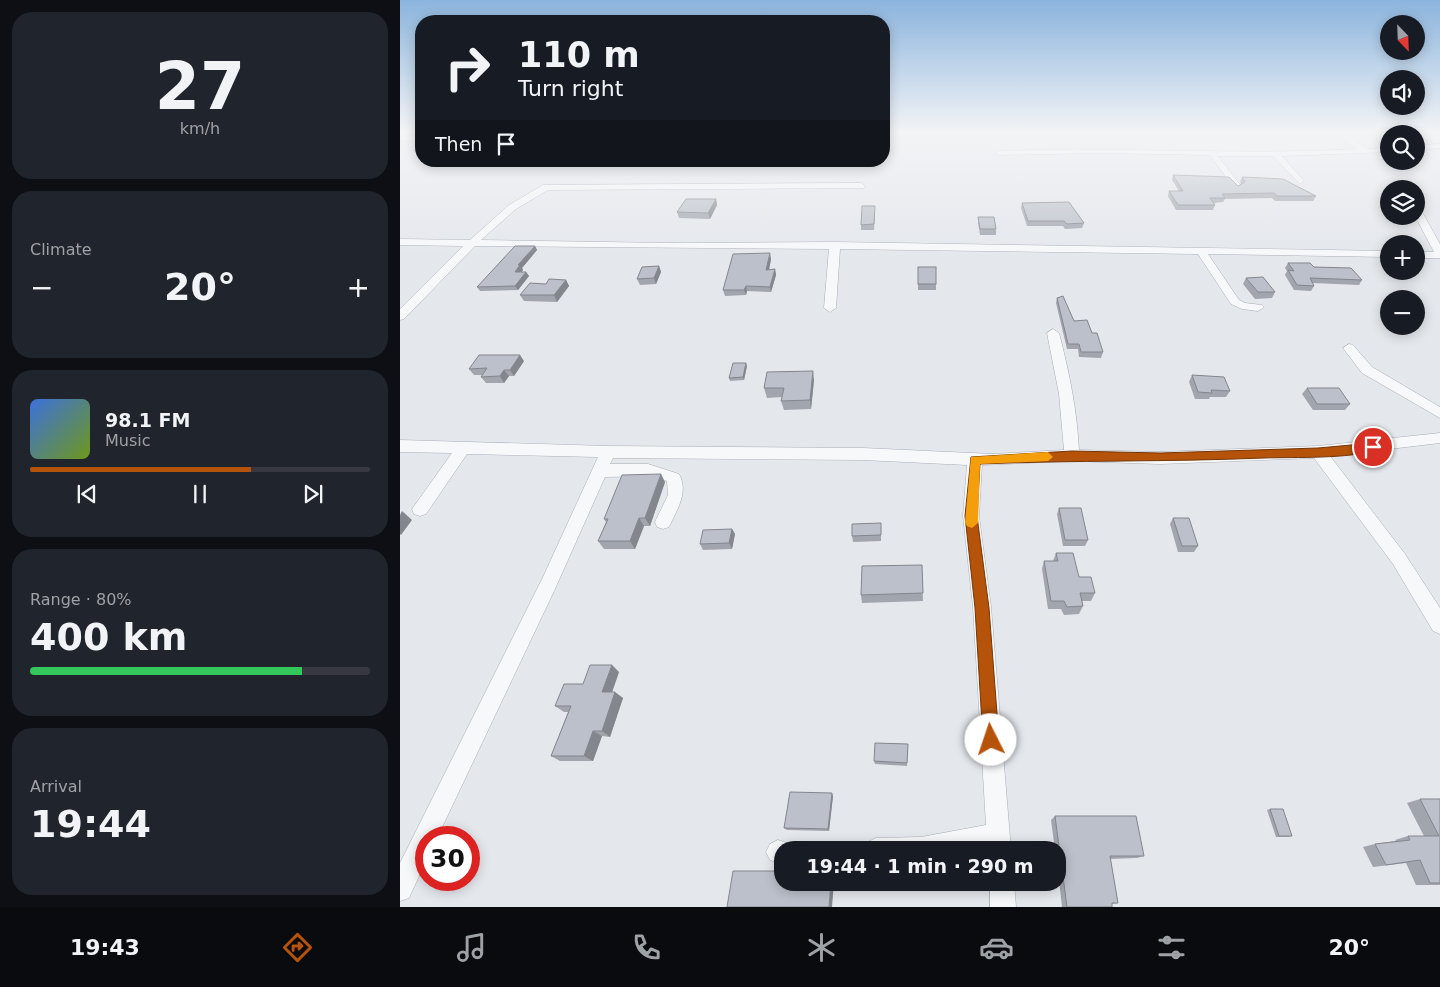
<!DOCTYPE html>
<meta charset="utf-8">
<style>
:root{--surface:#171b24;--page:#20242c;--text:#f1f3f6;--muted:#9ea1a6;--line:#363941;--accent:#b45309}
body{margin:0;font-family:"DejaVu Sans",sans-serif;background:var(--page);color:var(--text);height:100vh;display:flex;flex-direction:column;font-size:19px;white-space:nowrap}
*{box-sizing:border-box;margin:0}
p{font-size:16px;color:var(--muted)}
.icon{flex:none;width:28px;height:28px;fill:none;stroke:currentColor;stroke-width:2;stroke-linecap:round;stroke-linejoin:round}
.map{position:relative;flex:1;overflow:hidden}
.panel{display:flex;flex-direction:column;gap:12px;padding:12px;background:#0d0f14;width:400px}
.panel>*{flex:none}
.guide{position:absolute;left:15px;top:15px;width:475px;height:152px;border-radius:20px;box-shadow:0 2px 12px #0003;background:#171b24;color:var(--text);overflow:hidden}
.needle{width:32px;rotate:157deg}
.fabs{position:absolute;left:980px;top:15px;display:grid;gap:10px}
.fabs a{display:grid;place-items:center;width:45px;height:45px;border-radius:50%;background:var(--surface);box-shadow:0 2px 12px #0003;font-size:25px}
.speed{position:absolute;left:15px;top:826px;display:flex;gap:10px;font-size:25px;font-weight:700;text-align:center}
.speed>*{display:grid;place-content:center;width:65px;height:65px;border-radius:50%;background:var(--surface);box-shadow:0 2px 12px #0003;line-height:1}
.speed .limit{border:8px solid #d22;background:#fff;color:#111}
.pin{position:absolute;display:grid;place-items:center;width:42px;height:42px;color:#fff;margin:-21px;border:2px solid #fff;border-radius:50%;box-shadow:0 1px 5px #0007}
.me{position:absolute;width:55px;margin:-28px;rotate:356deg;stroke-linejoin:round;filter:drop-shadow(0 0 4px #0008)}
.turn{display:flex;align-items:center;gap:18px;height:105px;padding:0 20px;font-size:22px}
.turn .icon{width:65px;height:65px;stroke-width:2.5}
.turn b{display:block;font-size:35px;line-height:42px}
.then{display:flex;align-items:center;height:48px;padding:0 20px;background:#0003;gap:10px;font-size:19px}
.big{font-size:38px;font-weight:800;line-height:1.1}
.panel .tile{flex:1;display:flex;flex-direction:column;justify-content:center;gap:8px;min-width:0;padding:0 18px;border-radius:20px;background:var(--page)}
.panel .dial{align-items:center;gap:0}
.dial b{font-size:65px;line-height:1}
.song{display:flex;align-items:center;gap:15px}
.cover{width:60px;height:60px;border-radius:8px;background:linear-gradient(135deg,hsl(220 70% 55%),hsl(80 70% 35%))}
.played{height:5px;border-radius:2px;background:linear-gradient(90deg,var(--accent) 65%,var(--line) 65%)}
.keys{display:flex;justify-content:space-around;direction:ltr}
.heat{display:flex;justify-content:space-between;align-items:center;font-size:28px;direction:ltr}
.charge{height:8px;border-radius:4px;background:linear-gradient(90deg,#34c759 80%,var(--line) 0)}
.trip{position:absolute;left:374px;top:841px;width:292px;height:50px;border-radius:20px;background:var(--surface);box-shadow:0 2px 12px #0003;font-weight:800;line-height:50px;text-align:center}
.tabs{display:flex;height:80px;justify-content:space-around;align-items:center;background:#090b0e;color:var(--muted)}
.tabs .icon{width:35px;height:35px}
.tabs .active{color:var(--accent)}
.tabs b{font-size:22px;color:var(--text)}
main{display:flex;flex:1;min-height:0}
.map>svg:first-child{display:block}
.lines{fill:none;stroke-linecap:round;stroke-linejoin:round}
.minor-casing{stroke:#a9aeb7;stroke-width:1}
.minor{fill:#f7f8fa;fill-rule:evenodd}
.wall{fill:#a1a5ae}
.shaded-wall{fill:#83868d}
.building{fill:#bbc0ca;stroke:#83868d}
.route{fill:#b45309;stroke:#753606}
.slow{fill:#f59e0b}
</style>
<main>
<section class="panel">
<div class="tile dial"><b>27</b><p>km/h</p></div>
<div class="tile"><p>Climate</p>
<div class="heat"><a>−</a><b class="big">20°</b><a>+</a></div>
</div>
<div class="tile">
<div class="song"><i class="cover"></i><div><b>98.1 FM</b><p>Music</p></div></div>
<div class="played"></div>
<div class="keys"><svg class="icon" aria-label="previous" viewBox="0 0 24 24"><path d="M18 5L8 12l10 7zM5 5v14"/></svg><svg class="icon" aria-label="pause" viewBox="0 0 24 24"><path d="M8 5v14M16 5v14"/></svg><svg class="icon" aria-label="next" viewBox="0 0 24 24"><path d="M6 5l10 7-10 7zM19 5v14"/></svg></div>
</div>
<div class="tile"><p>Range · 80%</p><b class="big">400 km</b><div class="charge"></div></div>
<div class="tile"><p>Arrival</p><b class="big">19:44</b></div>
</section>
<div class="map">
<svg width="1040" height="907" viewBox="0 0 1040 907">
<rect width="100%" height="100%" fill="#e4e7ec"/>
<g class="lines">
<defs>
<g id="minor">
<path d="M935,132H945L967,149L989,148V152L882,156L904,181L900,184L873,156H818L841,186L837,189L834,188L810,155L696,153L599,155L595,153L599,151C718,146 838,156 957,149Z"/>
<polygon points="966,132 976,132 989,140 989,145"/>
<polygon points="21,135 21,139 0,141 0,137"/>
<polygon points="1040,144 1040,148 1016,150 1016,146"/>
<polygon points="461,183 465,186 464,188 148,190 116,209 81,240 268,243 434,242 989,251 989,257 808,254 839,300 845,303 862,305 864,307 858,311 842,309 831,304 798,254 440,249 436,308 430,312 424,308 429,249 75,246 4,319 0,320 0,309 63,246 0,245 0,239 70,240 109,205 143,185"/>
<polygon points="1016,207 1021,210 1040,244 1040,258 1016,258 1016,252 1034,252 1015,216"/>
<path d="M653,329L659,333C669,371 677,410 679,450L760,452L918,446L1040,433V443L930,456L1005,554L1040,608V634L1033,631L993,564L914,458L760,464L672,461L582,465L579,516L591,607L611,850H464L468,842L476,838L521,837L586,825L573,607L563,516L567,465L463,460L213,458L210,464H248L279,474C289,492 277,510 269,527L263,529L257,527L255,522L268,495L267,481L248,476L205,477L155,589L37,838H26V861L9,898L0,901V863L143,577L198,457L67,454L26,514L20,516L14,514L12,509L52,453L0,452V440L208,446L463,448L593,454L664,450L659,394L647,333Z"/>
<polygon points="949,344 953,345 972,367 1040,407 1040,418 962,373 943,348"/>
<polygon points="378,840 390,844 393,850 382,850 382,864 370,860 366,852 370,844"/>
<polygon points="590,882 614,882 616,907 590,907"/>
</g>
</defs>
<use href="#minor" class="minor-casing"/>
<use href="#minor" class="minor"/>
</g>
<g class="wall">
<polygon points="773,175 838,186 841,184 840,182 842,177 916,196 913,201 875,201 872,198 825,199 823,202 813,203 815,205 813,210 776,210 768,196 769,191 779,191 772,180"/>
<polygon points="316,199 317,205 310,219 279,218 277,212"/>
<polygon points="622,203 684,223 682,228 665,229 663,226 627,226 621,208"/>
<polygon points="475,211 474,230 461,230 461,225"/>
<polygon points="578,217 596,229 596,235 580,235 578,222"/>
<polygon points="135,246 137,250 122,268 123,270 121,272 126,272 129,276 118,290 80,291 77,287"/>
<polygon points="371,259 369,270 375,269 376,275 371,292 347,291 346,295 325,296 323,290"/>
<polygon points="888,263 914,267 962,280 959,285 913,283 914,286 911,291 894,290 885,275 887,271 885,268"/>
<polygon points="259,266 261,272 256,284 240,285 237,279"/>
<rect x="518" y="267" width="18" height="23"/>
<polygon points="846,278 875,292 872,298 855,299 843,284"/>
<polygon points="166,280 169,286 157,302 124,301 120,295 146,284"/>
<polygon points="657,298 674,321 692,333 703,352 701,358 679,357 678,349 667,349 656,303"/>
<polygon points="124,361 114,376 109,376 104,383 86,383 81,377 82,375 74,375 69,369"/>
<polygon points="347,366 344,380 330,381 329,378"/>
<polygon points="792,375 830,391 826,397 810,397 809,399 795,399 789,382"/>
<polygon points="414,380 411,409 384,410 381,401 382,397 367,398 364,388"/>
<polygon points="907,388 950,404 945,410 913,410 902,394"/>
<polygon points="265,482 250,526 244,526 235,549 204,549 198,541 206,522 204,519"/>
<polygon points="659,508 688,540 685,546 663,546 657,514"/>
<polygon points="773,518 798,546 794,552 778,552 770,524"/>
<polygon points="481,523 481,541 453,542 452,536"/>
<polygon points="332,529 335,534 332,549 303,550 300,544"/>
<polygon points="656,553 679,577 695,593 691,601 682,601 683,606 679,614 664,615 661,609 648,609 642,569 644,561 653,561"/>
<polygon points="522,565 523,601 462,603 461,595"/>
<polygon points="219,672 212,692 223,698 210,737 202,736 193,761 160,761 151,756 168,712 164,712 155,706 183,684"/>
<polygon points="508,744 507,766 475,764 474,761"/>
<polygon points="433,796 429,831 387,830 384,828"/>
<polygon points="1020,799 1040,799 1040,885 1016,885 1006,863 973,867 963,847 975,844 996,841 995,840 1008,836 1024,836 1007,803"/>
<polygon points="870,809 892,836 888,837 876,837 867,810"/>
<polygon points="655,816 744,856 737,858 710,859 718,903 712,904 712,907 662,907 658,872 658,850 655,850 651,820"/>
</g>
<g class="shaded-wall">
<polygon points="316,199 317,205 310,219 308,213"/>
<polygon points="135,246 137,250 122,268 123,270 118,276 115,272 118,265"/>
<polygon points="370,253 371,259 368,275 366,270"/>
<polygon points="259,266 261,272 256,284 254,278"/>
<polygon points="375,269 376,275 371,292 370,287"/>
<polygon points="126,272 129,276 118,290 115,286"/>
<polygon points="166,280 169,286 157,302 154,295"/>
<polygon points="346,286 347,291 346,295 344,290"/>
<polygon points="120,355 124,361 114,376 110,370"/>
<polygon points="346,363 347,366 344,380 343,377"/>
<polygon points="104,370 109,376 104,383 100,376"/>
<polygon points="413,371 414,380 411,409 410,400"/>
<polygon points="261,474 265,482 250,526 245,518"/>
<polygon points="2,511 12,520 1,535 0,534 0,515"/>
<polygon points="239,518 244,526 235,549 230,541"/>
<polygon points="332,529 335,534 332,549 329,543"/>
<polygon points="212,665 219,672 210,698 202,692"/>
<polygon points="215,692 223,698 210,737 202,731"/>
<polygon points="193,731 202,736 193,761 184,756"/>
<polygon points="432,793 433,796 429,831 428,829"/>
<polygon points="431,882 434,882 432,907 429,907"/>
</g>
<g class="building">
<polygon points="773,175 829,177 838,186 845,182 842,177 883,179 916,196 877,196 874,193 822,194 825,198 810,198 815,205 778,205 769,191 783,191"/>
<polygon points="286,199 316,199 308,213 277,212"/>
<polygon points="669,202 684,223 667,224 664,221 628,221 622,203"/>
<polygon points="462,206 475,206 474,224 461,225"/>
<polygon points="578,217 594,217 596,229 580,229"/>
<polygon points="115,246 135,246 118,265 120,265 115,272 126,272 115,286 77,287"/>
<polygon points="370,253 366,270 375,269 370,287 346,286 344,290 323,290 333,254"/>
<polygon points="888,263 910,263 914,267 951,268 962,280 910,278 914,286 897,285 888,270 894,271"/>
<polygon points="259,266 254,278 237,279 242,267"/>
<rect x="518" y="267" width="18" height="17"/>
<polygon points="863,277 875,292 858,292 846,278"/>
<polygon points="149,279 166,280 154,295 120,295 130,283 146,284"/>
<polygon points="663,296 674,321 687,320 692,333 697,333 703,352 681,352 679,344 668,344 657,298"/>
<polygon points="79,355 120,355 110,370 104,370 100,376 81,377 87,368 69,369"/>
<polygon points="333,363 346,363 343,377 329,378"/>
<polygon points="413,371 410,400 381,401 384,388 364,388 367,372"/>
<polygon points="792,375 824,377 830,391 811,390 812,393 798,392"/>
<polygon points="907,388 939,388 950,404 917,404"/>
<polygon points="261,474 245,518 239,518 230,541 198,541 208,519 204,519 222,475"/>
<polygon points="659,508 681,508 688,540 665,540"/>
<polygon points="773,518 789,518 798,546 782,546"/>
<polygon points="481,523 481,535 452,536 452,524"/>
<polygon points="332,529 329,543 300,544 303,530"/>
<polygon points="656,553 673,553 679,577 691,577 695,593 680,593 683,606 667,607 664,601 651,601 644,561 658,561"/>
<polygon points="522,565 523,593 461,595 462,566"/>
<polygon points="190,665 212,665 202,692 215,692 202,731 193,731 184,756 151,756 171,706 155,706 164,684 183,684"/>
<polygon points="475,743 508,744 507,763 474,761"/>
<polygon points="390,792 432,793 428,829 384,828"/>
<polygon points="1020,799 1040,799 1040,883 1030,883 1020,860 986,865 975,844 1010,840 1008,836 1039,836"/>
<polygon points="870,809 883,809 892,836 879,836"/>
<polygon points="655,816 736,816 744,856 710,856 718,903 712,903 712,907 667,907"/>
<polygon points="333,871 382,871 382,882 431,882 429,907 327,907"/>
</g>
<linearGradient id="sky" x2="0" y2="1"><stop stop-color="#8bb4dd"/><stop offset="0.51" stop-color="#f3f4f6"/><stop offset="1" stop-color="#f3f4f6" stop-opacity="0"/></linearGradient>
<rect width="1040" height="259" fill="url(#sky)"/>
<path class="route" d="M973,443L979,447L977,450C948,459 896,457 864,458C769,462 675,460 580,464L577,516L589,608L599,740L597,746L591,748L585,746L583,740L575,608L565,516L571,457L672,451L760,453L918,448Z"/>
<polygon class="slow" points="648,452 653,457 648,461 580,464 578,523 572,528 567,526 565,523 571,457"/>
</svg>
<div class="fabs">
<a><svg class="needle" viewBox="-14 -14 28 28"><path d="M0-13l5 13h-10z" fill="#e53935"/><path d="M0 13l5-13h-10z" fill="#9ea1a6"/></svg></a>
<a><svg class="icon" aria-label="sound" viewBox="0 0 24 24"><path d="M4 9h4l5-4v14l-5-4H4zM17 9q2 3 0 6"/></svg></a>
<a><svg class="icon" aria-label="search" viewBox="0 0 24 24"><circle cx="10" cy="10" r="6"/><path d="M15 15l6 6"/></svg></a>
<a><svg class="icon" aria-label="layers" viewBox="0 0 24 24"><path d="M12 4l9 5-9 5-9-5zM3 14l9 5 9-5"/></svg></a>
<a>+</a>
<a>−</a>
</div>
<div class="speed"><div class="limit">30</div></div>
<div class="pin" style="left:973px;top:447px;background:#d93025"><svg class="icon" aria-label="arrive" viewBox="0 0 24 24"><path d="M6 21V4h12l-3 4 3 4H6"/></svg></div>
<svg class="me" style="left:591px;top:740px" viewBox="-20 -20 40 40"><circle r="19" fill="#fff"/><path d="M0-13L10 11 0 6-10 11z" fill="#b45309"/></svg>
<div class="trip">19:44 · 1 min · 290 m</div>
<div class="guide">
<div class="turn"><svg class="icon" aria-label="right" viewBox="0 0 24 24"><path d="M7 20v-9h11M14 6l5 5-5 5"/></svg><div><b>110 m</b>Turn right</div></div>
<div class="then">Then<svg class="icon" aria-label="arrive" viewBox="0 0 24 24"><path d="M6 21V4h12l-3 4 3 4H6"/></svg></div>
</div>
</div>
</main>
<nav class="tabs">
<b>19:43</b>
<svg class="icon active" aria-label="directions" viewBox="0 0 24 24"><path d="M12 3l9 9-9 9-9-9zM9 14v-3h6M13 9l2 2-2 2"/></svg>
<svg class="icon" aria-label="music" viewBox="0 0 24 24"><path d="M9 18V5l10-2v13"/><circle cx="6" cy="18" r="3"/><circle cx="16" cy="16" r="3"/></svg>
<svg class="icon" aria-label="phone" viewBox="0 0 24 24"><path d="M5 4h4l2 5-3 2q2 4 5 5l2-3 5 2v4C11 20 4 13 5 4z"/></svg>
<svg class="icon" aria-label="climate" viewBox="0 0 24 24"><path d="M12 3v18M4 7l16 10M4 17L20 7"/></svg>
<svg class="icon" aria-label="car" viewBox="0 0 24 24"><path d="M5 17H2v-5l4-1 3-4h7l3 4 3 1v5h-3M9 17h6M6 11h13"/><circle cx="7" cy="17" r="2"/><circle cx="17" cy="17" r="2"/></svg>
<svg class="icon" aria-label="filters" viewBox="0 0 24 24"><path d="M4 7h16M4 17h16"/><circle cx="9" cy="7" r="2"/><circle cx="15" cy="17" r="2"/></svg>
<b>20°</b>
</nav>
